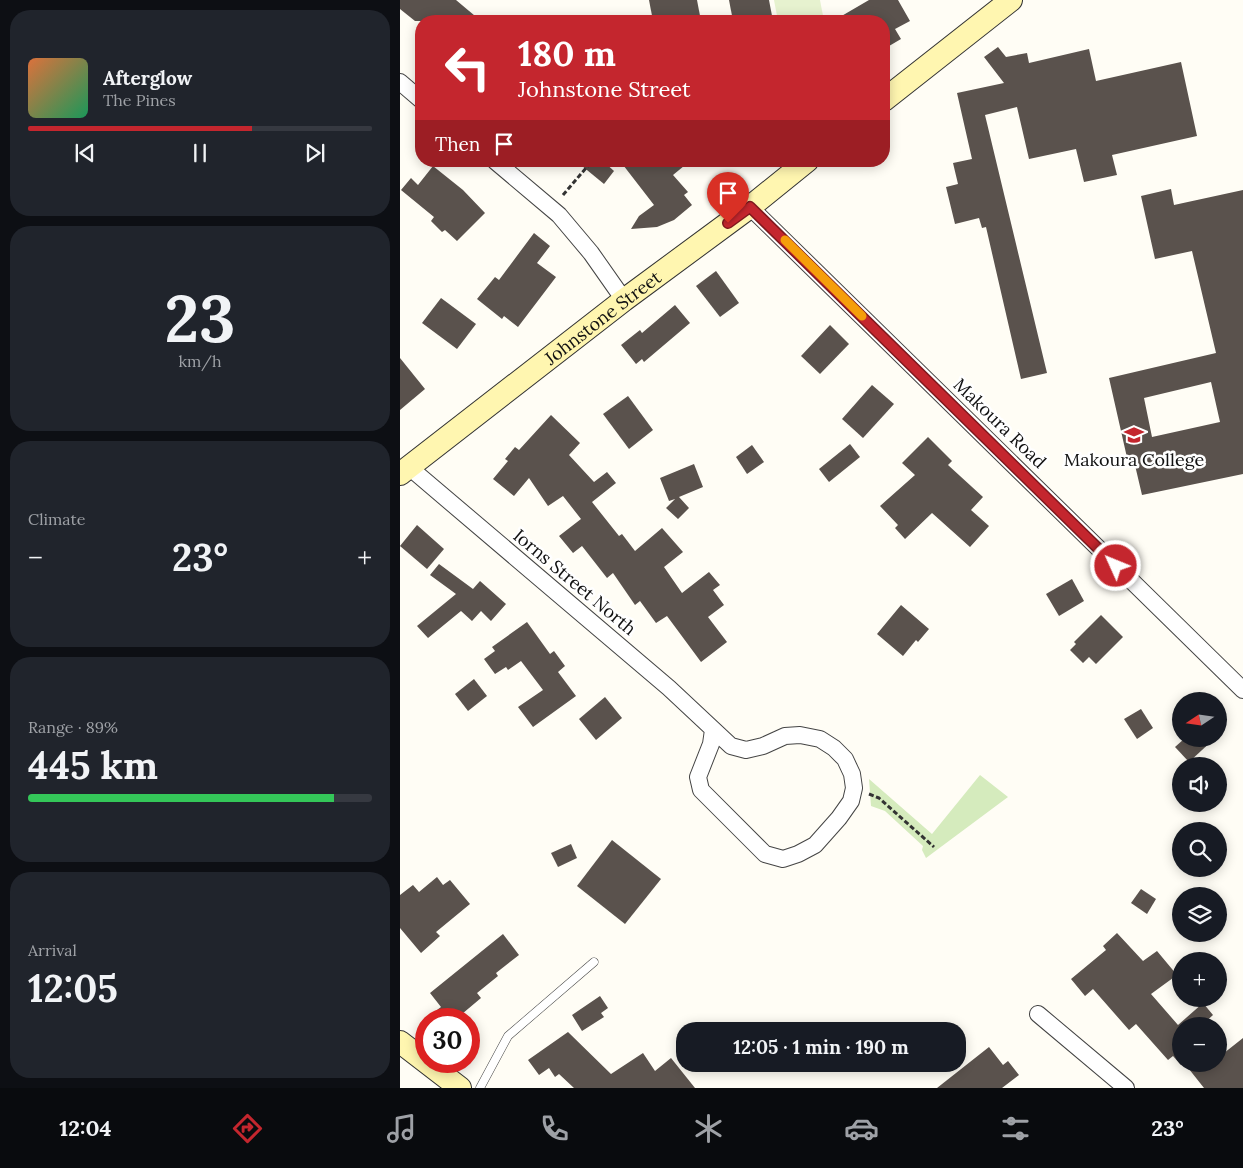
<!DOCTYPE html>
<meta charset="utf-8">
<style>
:root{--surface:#171b24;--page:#20242c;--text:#f1f3f6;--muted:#9ea1a6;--line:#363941;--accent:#c4262e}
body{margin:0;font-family:Lora,serif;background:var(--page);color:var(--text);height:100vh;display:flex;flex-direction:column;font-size:19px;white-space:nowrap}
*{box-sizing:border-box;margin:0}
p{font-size:16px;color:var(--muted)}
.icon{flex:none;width:28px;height:28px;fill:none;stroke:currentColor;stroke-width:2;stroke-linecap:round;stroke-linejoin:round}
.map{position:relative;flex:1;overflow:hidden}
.sheet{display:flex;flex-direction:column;gap:10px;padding:10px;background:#0d0f14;width:400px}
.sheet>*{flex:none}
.top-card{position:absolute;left:15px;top:15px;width:475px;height:152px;border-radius:20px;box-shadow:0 2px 12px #0003;background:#c4262e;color:#fff;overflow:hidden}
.needle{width:32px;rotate:257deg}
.fabs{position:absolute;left:772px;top:692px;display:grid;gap:10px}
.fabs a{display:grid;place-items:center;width:55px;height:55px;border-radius:50%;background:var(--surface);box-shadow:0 2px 12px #0003;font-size:25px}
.speed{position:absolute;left:15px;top:1008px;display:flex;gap:10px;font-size:25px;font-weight:700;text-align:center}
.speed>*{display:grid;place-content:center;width:65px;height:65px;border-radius:50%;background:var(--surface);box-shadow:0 2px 12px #0003;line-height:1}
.speed .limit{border:8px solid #d22;background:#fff;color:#111}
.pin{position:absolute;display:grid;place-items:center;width:42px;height:42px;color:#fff;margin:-51px -21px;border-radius:50% 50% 50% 0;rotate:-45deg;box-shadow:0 0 5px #0007}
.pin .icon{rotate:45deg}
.me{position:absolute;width:55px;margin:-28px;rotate:314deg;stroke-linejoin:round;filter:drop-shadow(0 0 4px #0008)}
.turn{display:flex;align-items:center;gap:18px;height:105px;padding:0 20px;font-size:22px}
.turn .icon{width:65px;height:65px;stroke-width:2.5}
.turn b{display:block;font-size:35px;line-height:42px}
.then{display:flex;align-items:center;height:48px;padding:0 20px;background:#0003;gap:10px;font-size:19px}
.big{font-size:38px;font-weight:800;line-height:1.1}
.sheet .tile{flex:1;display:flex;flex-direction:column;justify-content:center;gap:8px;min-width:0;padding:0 18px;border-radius:20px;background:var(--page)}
.sheet .dial{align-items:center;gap:0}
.dial b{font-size:65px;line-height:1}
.song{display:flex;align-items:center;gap:15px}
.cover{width:60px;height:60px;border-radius:8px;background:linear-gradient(135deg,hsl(20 70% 55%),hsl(150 70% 35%))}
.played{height:5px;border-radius:2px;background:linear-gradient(90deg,var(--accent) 65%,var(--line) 65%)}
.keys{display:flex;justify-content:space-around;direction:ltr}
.heat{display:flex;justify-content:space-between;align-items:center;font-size:28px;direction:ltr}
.charge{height:8px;border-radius:4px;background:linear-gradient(90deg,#34c759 89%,var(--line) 0)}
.trip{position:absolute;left:276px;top:1022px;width:290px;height:50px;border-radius:20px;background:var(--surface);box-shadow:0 2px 12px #0003;font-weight:800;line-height:50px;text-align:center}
.dock{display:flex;height:80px;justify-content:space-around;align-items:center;background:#090b0e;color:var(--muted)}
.dock .icon{width:35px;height:35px}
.dock .on{color:var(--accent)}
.dock b{font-size:22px;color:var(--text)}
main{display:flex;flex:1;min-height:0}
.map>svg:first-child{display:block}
.green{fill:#d5ebbd}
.pitch{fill:#e6f2cf}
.building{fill:#5a524d;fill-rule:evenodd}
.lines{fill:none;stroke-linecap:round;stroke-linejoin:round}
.lane-casing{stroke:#444;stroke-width:9}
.street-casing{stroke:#444;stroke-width:18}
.secondary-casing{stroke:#333;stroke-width:24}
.path{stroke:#333;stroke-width:3;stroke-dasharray:5 2.5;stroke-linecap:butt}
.lane{stroke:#fff;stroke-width:8}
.street{stroke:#fff;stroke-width:16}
.secondary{stroke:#fff6b0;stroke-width:22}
.route-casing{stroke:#7f191e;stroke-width:12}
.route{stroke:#c4262e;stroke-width:9}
.slow{stroke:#f59e0b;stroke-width:9}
.labels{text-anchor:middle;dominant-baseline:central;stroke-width:5;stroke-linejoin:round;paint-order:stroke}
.street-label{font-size:18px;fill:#111;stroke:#fff}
.poi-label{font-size:18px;fill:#111;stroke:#fff}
</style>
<main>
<section class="sheet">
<div class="tile">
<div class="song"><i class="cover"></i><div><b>Afterglow</b><p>The Pines</p></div></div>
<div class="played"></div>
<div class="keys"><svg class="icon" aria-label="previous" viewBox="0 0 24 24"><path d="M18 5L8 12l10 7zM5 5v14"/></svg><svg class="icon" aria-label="pause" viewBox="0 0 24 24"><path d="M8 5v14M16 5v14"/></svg><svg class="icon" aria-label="next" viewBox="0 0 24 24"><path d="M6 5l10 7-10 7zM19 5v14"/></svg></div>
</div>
<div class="tile dial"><b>23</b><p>km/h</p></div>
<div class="tile"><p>Climate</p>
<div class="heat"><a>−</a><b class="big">23°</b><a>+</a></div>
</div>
<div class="tile"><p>Range · 89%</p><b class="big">445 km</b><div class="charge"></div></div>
<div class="tile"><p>Arrival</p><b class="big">12:05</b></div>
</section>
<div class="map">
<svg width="843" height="1088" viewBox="0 0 843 1088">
<rect width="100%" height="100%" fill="#fffdf5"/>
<polygon class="green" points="580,775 608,797 526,858 522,850 523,846 485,811 471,806 469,779 532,834"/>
<polygon class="pitch" points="374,0 420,0 424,21 378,21"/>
<g class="building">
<polygon points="0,0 56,0 81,21 15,21 0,9"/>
<polygon points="249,0 297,0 301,21 253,21"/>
<polygon points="329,0 369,0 373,21 333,21"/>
<polygon points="469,0 498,0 510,21 495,29 501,39 484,49 484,21 433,21"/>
<polygon points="598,47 606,57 627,53 629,63 689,49 696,81 781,62 797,136 712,155 717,175 684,182 676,149 629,159 617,107 585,115 647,373 621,379 586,227 582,228 579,218 555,224 546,187 558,184 553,163 572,159 557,93 604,83 584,57"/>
<polygon points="176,161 203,161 214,171 204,184"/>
<polygon points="220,161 290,161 273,175 288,192 284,195 292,205 274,220 257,227 231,229 239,216 254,205"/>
<polygon points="33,166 63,190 85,213 57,241 45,230 42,232 31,221 34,217 1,190 11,178 18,185"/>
<path d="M771,189L774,205L843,190V474L742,495L734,461L728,462L709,378L816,353L792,251L755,259L741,196ZM811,382L820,422L752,437L744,398Z"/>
<polygon points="134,233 150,246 137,263 156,277 118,327 104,316 102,319 77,299 95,277 99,280"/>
<polygon points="316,271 339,303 320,317 296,286"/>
<polygon points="41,298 76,324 57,349 22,323"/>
<polygon points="275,305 290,323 244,362 242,359 236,364 221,345 240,330 242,333"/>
<polygon points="430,325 449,344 420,374 401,356"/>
<polygon points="0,358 25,389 0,410"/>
<polygon points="472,385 494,404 463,438 442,419"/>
<polygon points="228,396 253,430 229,449 203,414"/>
<polygon points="151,415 180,443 169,455 194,482 207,472 216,483 192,502 219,536 222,534 235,551 262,528 283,552 264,567 282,593 309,572 320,585 313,590 324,605 308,617 327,642 301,662 267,616 256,623 240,601 235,605 213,573 207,578 182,546 173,553 159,536 181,519 163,496 148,506 129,478 114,496 93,479 108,461 105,459 115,447 119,450"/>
<polygon points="528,437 552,461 548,465 583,497 571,510 589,526 570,547 532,513 505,539 495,528 498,525 480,506 515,475 502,463"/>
<polygon points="450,444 460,457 429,482 419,469"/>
<polygon points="352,445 364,462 347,474 336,457"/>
<polygon points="294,464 303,487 279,497 289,508 278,519 266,508 275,499 269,501 260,478"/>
<polygon points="17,525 44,549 27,569 0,546"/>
<polygon points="39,564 73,589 80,581 106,604 91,621 81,611 72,621 61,611 28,638 17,626 56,594 30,575"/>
<polygon points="672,579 684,601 659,616 646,594"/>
<polygon points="501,605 529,629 518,642 516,640 503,656 477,634"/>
<polygon points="701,615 723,637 696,664 689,657 683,663 670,650 676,644 674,642"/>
<polygon points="127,622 150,654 154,651 165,666 158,672 176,696 133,727 118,707 143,690 121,661 108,670 106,667 95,674 84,659 95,651 92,647"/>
<polygon points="74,679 87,696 68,711 55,694"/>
<polygon points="205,697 222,718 196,740 179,719"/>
<polygon points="741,709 753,728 737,739 724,719"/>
<polygon points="784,739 814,739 789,762 775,747"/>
<polygon points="212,840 261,879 225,924 177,886"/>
<polygon points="171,844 177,858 158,867 151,853"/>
<polygon points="37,877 43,885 50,880 70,904 36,932 40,936 21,953 0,928 0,895 13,885 19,892"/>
<polygon points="741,889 756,899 747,914 731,903"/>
<polygon points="717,933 743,961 757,951 777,975 751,994 778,1025 803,1003 813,1015 801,1026 779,1026 781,1028 781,1065 773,1056 768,1060 736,1024 729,1030 693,989 685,996 671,979 706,950 703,946"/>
<polygon points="103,934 119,955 96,973 98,976 77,993 81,998 56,1019 44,1019 37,1010 41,1007 30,993"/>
<polygon points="200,996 208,1008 201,1013 204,1017 182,1031 172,1015"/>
<polygon points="168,1032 211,1074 243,1053 255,1071 271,1058 295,1088 174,1088 159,1074 155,1077 149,1068 139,1075 128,1060"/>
<polygon points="843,1038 843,1088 804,1088 785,1064 819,1064 819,1057"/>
<polygon points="589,1047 603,1065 608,1061 619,1075 602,1088 537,1088"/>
</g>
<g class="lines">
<defs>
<polyline id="lane" points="80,1088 108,1036 194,962"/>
<g id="street">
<polyline points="0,82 21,100"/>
<polyline points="95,161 159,215 191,253 224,300"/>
<polyline points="350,207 843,690"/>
<polyline points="9,467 269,688 331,746 346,750 363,746 385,736 400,735 420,739 434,748 445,759 452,774 454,788 451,801 439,818 415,845 398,854 383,859 365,854 301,790 298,777 311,744 313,730"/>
<polyline points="638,1014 726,1088"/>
</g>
<g id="secondary">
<polyline points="484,100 611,0"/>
<path id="s1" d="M0,474L224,300L350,207L407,161"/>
<polyline points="0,1042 60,1088"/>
</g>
</defs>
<use href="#lane" class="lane-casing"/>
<use href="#street" class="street-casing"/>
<use href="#secondary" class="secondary-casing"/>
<g class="path">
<polyline points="163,195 192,161"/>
<polyline points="469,794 479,798 534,847"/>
</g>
<use href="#lane" class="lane"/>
<use href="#street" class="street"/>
<use href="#secondary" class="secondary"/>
</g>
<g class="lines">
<defs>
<polyline id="route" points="328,223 350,207 716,566"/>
</defs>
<use href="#route" class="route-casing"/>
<use href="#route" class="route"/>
<polyline class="slow" points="385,240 462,316"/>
</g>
<defs>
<symbol id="school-bare" viewBox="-9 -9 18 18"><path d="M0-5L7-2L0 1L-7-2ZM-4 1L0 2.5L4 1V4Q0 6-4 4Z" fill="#c4262e" stroke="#fff" stroke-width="2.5" paint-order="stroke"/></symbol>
</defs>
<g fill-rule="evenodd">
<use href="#school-bare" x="720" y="421" width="28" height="28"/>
</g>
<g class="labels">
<g class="street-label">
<text stroke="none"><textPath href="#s1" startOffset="256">Johnstone Street</textPath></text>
<text transform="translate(600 423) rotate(44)">Makoura Road</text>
<text transform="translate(175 582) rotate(40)">Iorns Street North</text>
</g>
<g class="poi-label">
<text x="734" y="459">Makoura College</text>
</g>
</g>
</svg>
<div class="fabs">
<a><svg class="needle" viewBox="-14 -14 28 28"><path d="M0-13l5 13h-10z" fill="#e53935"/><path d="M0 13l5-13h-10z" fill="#9ea1a6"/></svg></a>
<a><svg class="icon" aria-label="sound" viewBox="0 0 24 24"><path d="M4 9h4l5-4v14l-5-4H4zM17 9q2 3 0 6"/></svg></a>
<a><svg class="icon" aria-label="search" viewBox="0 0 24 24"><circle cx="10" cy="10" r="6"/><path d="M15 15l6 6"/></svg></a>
<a><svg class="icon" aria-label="layers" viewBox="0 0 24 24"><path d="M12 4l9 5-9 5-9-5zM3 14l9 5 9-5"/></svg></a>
<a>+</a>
<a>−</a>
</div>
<div class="speed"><div class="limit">30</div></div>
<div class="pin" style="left:328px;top:223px;background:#d93025"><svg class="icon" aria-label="arrive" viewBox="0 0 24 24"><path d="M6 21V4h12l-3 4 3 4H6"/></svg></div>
<svg class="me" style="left:716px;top:566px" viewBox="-20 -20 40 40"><circle r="17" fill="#c4262e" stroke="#fff" stroke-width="3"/><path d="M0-11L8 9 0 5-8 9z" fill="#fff"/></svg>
<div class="trip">12:05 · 1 min · 190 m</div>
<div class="top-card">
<div class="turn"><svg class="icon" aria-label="left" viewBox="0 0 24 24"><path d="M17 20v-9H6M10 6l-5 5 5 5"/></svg><div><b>180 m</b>Johnstone Street</div></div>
<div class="then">Then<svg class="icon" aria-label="arrive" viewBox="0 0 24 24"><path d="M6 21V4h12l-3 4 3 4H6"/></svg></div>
</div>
</div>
</main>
<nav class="dock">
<b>12:04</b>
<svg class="icon on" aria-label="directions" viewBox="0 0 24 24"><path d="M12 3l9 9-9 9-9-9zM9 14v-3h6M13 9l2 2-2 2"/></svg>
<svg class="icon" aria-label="music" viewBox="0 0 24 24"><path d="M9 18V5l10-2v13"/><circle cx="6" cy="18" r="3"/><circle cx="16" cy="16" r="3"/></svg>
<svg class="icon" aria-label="phone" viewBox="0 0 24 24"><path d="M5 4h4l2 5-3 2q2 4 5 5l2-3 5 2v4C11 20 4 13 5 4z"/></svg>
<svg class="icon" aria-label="climate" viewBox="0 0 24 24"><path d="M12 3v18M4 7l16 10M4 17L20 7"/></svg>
<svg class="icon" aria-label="car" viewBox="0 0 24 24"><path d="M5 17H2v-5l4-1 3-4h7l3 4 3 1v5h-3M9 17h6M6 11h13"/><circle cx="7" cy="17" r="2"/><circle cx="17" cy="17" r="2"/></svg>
<svg class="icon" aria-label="filters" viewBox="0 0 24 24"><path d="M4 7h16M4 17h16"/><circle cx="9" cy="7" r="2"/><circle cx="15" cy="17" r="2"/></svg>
<b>23°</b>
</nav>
